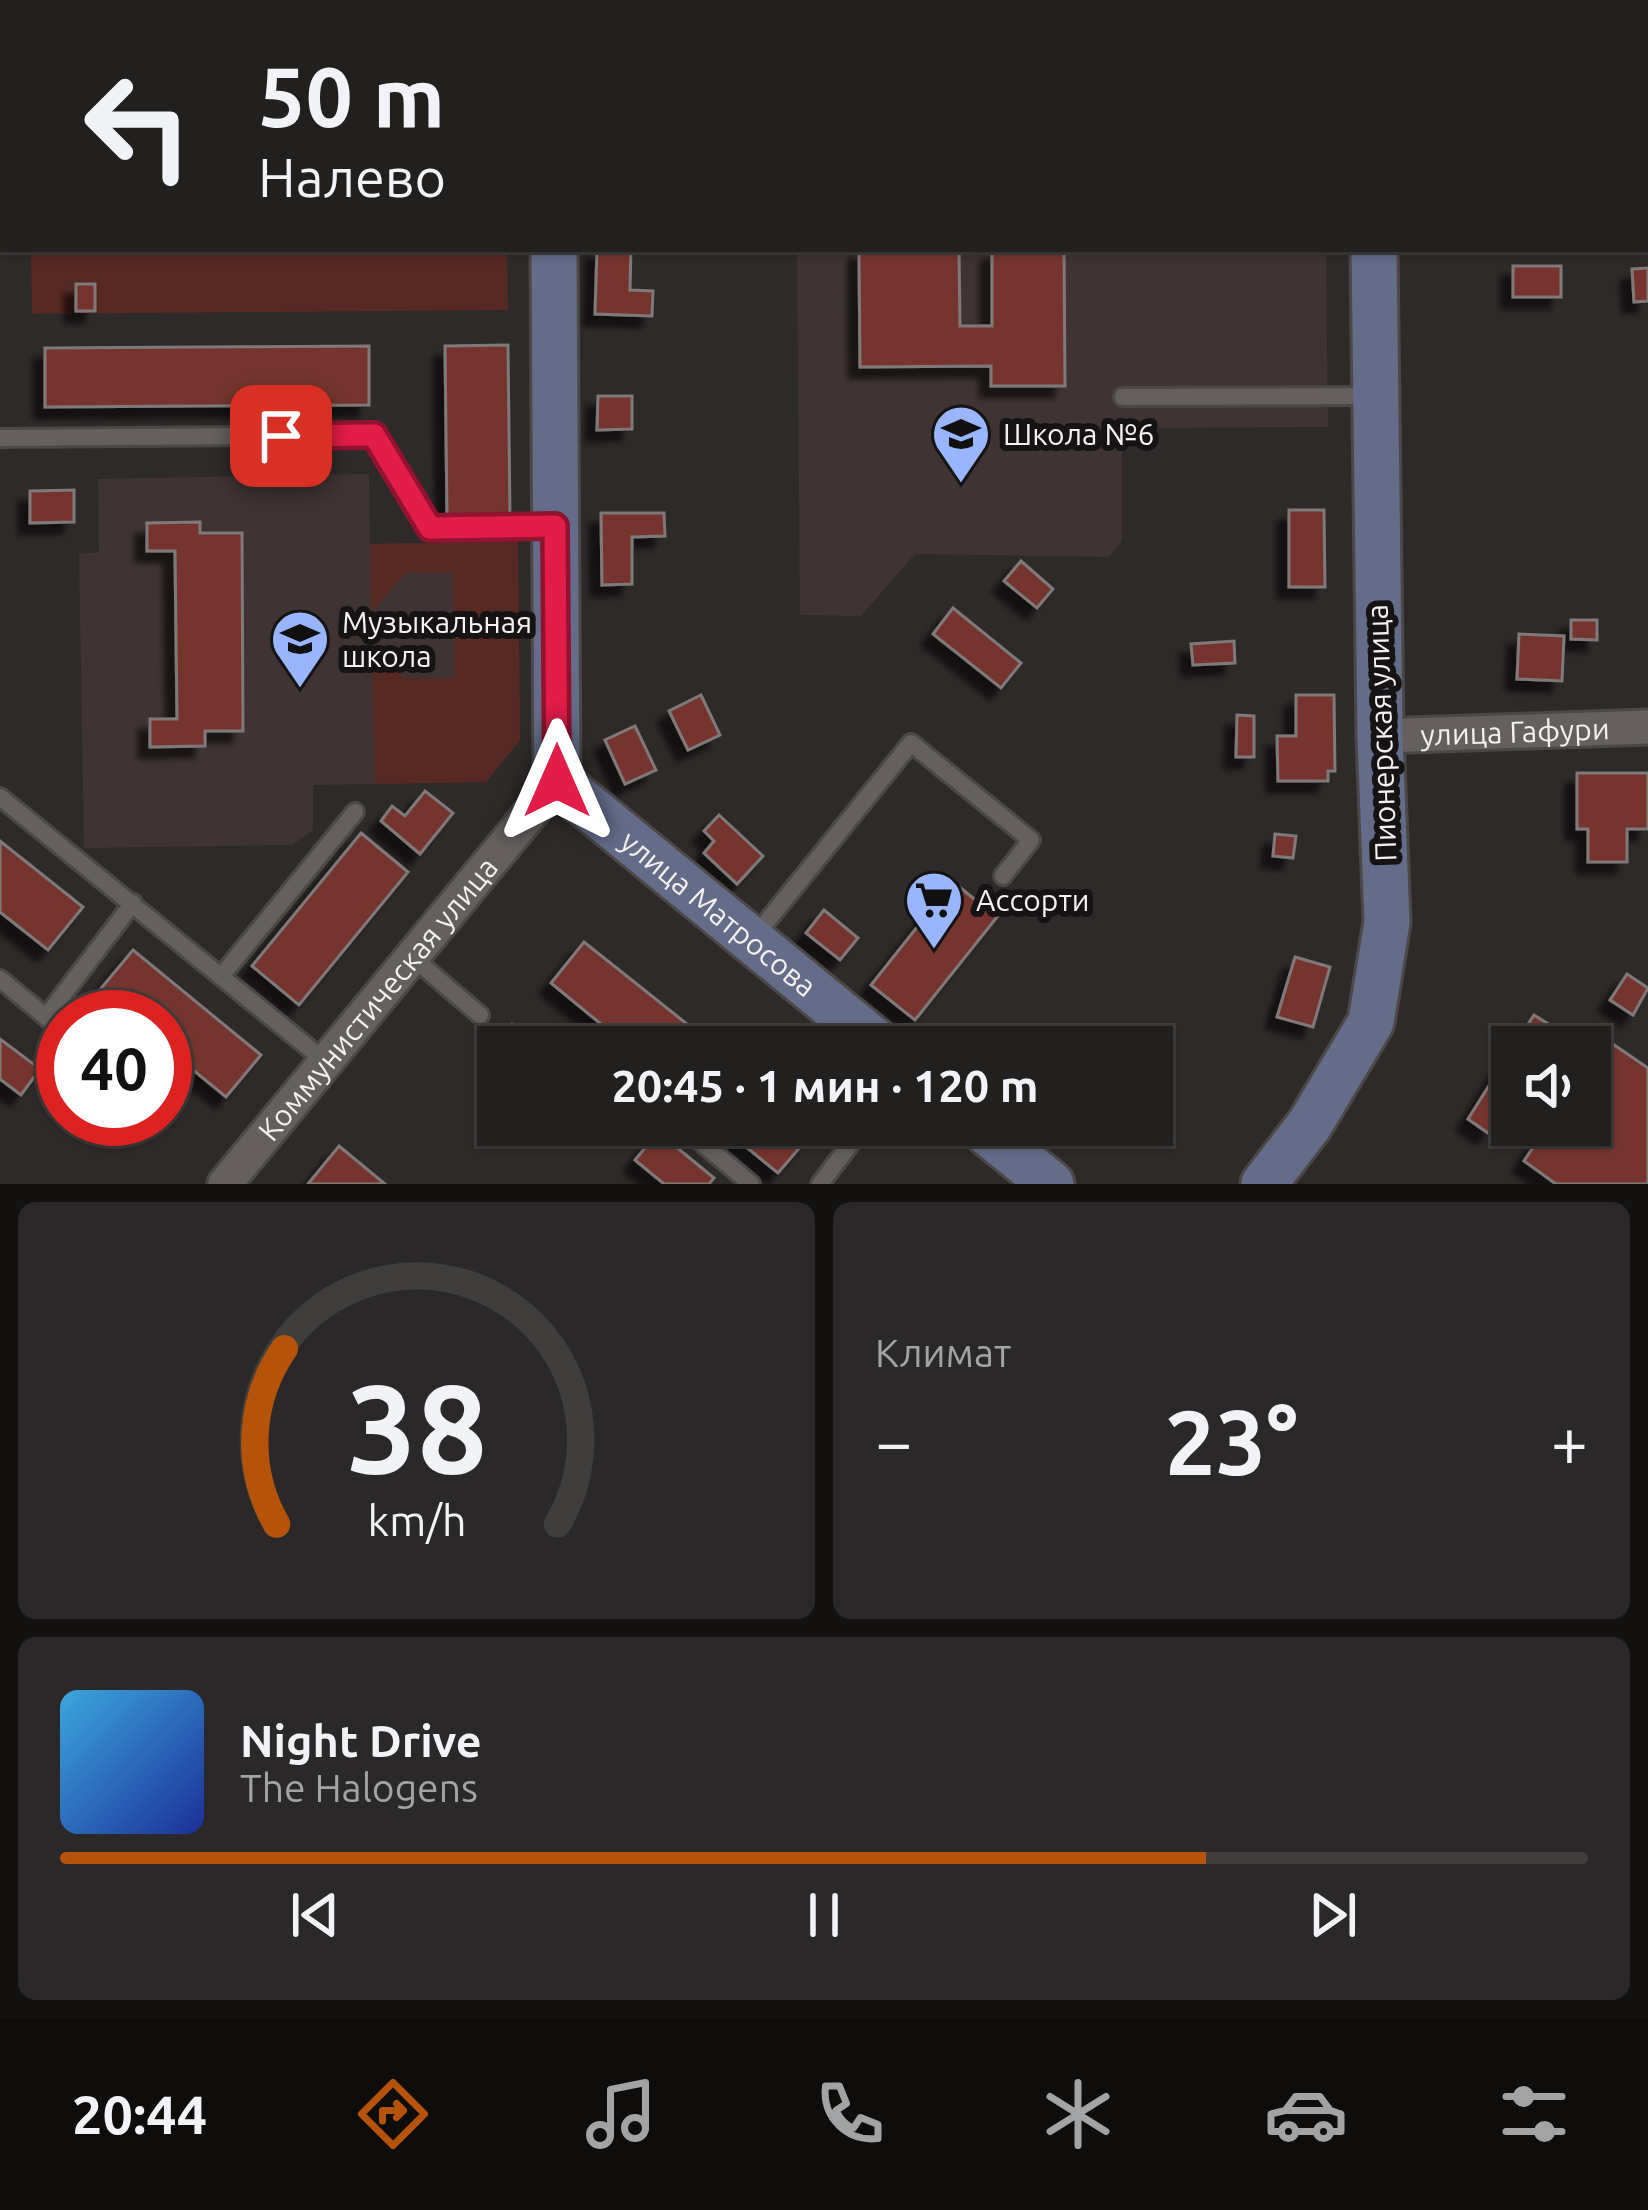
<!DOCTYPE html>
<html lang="ru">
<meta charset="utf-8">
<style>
:root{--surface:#22201f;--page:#2a2828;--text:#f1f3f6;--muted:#a2a3a4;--line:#3f3e3d;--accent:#b45309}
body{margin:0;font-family:Ubuntu,sans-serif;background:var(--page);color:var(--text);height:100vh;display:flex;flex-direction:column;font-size:45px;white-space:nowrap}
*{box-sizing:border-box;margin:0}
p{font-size:39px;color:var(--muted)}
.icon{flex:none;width:66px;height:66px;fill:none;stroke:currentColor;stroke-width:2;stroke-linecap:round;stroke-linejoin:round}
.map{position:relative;height:1184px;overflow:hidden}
.panel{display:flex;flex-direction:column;gap:18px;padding:18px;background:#131211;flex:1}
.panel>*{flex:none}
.banner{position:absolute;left:0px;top:0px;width:1650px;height:252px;box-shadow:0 3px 9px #0004,0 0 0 3px var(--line);background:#22201f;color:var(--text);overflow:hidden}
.buttons{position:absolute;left:1491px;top:1026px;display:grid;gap:24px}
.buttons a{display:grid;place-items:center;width:120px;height:120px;border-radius:0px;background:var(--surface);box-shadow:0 3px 9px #0004,0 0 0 3px var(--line);font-size:60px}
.speed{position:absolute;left:36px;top:990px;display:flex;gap:24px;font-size:60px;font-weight:700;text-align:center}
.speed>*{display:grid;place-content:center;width:156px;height:156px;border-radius:50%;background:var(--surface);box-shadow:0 3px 9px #0004,0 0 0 3px var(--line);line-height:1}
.speed .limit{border:18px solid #d22;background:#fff;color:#111}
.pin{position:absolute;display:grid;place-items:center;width:102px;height:102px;color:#fff;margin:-51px;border-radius:24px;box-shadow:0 6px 18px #0006}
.me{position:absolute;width:132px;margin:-66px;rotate:0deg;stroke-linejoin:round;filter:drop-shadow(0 0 9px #0008)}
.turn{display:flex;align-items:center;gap:42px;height:252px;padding:0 60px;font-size:54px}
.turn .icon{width:156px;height:156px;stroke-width:2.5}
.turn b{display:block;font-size:84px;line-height:102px}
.big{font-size:90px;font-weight:700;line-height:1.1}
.panel .card{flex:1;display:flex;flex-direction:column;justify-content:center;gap:18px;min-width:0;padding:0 42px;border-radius:18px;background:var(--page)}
.panel .dial{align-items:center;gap:0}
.dial svg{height:312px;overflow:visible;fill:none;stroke:var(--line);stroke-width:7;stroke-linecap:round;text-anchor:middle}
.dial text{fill:var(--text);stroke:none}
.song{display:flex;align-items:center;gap:36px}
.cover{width:144px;height:144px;border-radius:18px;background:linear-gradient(135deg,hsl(200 70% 55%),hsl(230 70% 35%))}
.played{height:12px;border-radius:6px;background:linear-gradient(90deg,var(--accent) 75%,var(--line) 75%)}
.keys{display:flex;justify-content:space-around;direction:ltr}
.heat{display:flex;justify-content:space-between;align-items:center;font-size:66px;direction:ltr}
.panel .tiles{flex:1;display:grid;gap:18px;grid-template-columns:1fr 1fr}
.card:last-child{grid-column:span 2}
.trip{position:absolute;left:477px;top:1026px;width:696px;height:120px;border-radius:0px;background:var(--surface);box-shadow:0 3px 9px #0004,0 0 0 3px var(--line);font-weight:700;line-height:120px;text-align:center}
.tabs{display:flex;height:192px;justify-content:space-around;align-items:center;background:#0e0d0c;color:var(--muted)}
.tabs .icon{width:84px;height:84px}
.tabs .selected{color:var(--accent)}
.tabs b{font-size:54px;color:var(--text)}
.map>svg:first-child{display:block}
.built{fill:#3f3433}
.green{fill:#562923}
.building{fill:#74362f;stroke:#7f7a79;stroke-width:3;filter:url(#shadow)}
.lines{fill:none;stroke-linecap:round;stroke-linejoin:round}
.lane-casing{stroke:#4b4847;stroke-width:22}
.street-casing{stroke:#4b4847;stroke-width:39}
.secondary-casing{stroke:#4b4847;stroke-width:51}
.lane{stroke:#65605f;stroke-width:16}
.street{stroke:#65605f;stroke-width:33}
.secondary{stroke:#646c8a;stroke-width:45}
.route-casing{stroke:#92132f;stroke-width:30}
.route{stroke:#e11d48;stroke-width:21}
.labels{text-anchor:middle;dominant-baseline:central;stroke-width:12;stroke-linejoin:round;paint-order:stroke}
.poi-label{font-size:30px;fill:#f4f1f0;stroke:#151313;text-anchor:start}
.street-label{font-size:30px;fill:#f4f1f0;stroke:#151313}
</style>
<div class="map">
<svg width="1648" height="1184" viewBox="0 0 1648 1184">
<defs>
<filter id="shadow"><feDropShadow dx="-11" dy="11" stdDeviation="3" flood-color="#0009"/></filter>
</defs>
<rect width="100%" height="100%" fill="#2e2a29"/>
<g class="built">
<polygon points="797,249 1326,249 1328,427 1122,428 1122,541 1109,557 915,554 861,616 800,615"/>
<polygon points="369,474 370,544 518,541 520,740 486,782 313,785 313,830 292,845 84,848 79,554 99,552 98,479"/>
</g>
<g class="green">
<polygon points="31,249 507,249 508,310 32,314"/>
<polygon points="518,541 520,740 486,782 375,784 372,638 403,678 455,678 453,573 405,573 371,614 370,544"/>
</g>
<g class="building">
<rect x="851" y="0" width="211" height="3"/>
<polygon points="597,249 631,249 630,290 653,291 652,316 595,314"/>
<polygon points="859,249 959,249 960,326 992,326 992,249 1064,249 1065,386 991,386 991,366 860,367"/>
<rect x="1513" y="266" width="48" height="31"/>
<polygon points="1648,268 1648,301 1634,302 1632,269"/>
<rect x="76" y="284" width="19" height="27"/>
<polygon points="508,345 510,515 447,516 445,346"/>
<polygon points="369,346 369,405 45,407 45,348"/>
<polygon points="598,396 632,396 632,429 597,430"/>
<polygon points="74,490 74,522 30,523 30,491"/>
<polygon points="1289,510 1324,510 1325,587 1289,587"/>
<polygon points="601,513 664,513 665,536 632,537 632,584 602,585"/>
<polygon points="200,522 200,533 242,533 243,731 205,731 205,746 150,747 150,719 177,719 175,551 147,551 147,523"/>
<polygon points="1021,561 1053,589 1037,608 1004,581"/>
<polygon points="953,608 1021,663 1001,688 933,634"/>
<polygon points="1571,620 1597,620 1597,640 1571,639"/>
<polygon points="1519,634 1564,636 1562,681 1517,679"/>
<polygon points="1234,641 1235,663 1193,665 1191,644"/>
<polygon points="701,695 720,735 688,750 669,711"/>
<polygon points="1296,695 1334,695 1335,771 1328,771 1328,781 1278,781 1277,736 1296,736"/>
<polygon points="1237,715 1254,716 1254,757 1236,757"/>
<polygon points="635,726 656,770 625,784 605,740"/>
<polygon points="1577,773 1648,773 1648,829 1627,829 1627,862 1588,862 1588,829 1577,829"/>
<polygon points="425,791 453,813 420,854 381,821 392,806 405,816"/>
<polygon points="719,815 763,856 737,884 704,853 714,841 704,831"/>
<polygon points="361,833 408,872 299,1005 252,966"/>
<polygon points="1275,834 1296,836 1293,858 1273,856"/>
<polygon points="0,841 83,907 48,950 0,912"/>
<polygon points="953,882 997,917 915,1020 871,985"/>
<polygon points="824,910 858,938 840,960 806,933"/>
<polygon points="584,942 687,1024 669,1047 629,1047 551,983"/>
<polygon points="133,950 261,1055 226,1097 165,1047 165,1017 128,1017 98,992"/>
<polygon points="1295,957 1330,967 1313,1027 1277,1017"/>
<polygon points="1627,974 1648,988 1633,1015 1610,1000"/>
<polygon points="1534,1015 1555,1028 1542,1047 1513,1047"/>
<polygon points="512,1024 541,1047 498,1047 498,1055 491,1049"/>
<polygon points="0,1039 40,1069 21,1095 0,1079"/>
<polygon points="1607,1040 1648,1068 1648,1184 1556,1184 1524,1161 1548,1125 1590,1125 1590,1064"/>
<polygon points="1512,1049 1512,1095 1488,1133 1468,1119"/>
<polygon points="719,1125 807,1125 814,1131 778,1173"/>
<polygon points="658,1132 714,1178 709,1184 664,1184 635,1160"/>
<polygon points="339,1146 385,1184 308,1184"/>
</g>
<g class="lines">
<defs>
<g id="lane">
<polyline points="779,0 779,3"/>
<polyline points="1132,0 1132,3"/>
<polyline points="1123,397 1374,396"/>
<polyline points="0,438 374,435 430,528 554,526"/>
<polyline points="0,797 325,1061"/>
<polyline points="752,940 911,743 1031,840 1003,876"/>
<polyline points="412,957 480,1015"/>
<polyline points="222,975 355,812"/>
<polyline points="0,979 63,1031"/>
<polyline points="46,1017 133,903"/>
<polyline points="701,1142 751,1184"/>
<polyline points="820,1184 865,1125"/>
</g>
<g id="street">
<polyline points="1647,200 1648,200"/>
<path id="s1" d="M1380,736L1648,727"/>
<path id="s2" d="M225,1184L557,781"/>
</g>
<g id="secondary">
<polyline points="553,0 553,3"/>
<polyline points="1372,0 1372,3"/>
<path id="s3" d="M554,249L557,781L882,1047"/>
<polyline points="978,1125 1051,1184"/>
<polyline points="1264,1184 1310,1124 1371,1022 1387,922 1380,736 1374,249"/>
</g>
</defs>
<use href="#lane" class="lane-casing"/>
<use href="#street" class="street-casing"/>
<use href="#secondary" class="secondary-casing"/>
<use href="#lane" class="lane"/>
<use href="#street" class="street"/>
<use href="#secondary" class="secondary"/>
</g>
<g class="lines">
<defs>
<polyline id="route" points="281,436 374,435 430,528 555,526 557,781"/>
</defs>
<use href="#route" class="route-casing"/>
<use href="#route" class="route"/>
</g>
<defs>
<symbol id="school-pin" viewBox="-11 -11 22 30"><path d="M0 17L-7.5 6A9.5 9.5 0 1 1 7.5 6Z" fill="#98b5fd" stroke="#151313"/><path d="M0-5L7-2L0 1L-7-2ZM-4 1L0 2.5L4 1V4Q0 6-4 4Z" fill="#111"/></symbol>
<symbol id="supermarket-pin" viewBox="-11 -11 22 30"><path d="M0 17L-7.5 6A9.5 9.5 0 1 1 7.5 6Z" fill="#98b5fd" stroke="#151313"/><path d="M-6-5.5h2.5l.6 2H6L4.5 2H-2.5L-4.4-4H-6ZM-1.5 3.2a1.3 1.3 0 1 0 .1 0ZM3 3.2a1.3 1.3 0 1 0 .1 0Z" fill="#111"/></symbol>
</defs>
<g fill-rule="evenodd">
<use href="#school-pin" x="928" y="401" width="66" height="90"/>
<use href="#school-pin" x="267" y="606" width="66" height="90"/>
<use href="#supermarket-pin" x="901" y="867" width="66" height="90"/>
</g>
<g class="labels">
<g class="poi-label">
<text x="1003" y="434">Школа №6</text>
<text x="342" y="622">Музыкальная<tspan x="342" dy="34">школа</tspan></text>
<text x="976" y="900">Ассорти</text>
</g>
<g class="street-label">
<text stroke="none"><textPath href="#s1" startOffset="135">улица Гафури</textPath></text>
<text transform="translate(1381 733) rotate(-92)">Пионерская улица</text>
<text stroke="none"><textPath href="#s3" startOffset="741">улица Матросова</textPath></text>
<text stroke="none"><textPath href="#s2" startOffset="240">Коммунистическая улица</textPath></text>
</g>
</g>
</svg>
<div class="buttons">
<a><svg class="icon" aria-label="sound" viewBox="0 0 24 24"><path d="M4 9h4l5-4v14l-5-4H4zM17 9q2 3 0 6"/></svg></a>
</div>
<div class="speed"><div class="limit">40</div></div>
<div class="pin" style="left:281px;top:436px;background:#d93025"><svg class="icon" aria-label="arrive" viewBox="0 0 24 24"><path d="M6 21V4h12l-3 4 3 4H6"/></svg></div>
<svg class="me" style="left:557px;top:781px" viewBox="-20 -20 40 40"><path d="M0-17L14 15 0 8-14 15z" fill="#e11d48" stroke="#fff" stroke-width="4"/></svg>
<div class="trip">20:45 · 1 мин · 120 m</div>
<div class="banner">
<div class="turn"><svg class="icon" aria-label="left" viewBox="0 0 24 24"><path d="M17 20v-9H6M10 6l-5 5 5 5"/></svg><div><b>50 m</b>Налево</div></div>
</div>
</div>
<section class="panel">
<div class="tiles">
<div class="card dial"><svg viewBox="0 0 100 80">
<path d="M14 69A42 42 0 1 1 86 69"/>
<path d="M14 69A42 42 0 0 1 16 24" stroke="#b45309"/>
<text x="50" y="56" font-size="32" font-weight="700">38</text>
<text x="50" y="72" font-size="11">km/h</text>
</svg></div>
<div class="card"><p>Климат</p>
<div class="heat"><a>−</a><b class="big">23°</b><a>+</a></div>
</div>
<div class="card">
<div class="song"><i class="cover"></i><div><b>Night Drive</b><p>The Halogens</p></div></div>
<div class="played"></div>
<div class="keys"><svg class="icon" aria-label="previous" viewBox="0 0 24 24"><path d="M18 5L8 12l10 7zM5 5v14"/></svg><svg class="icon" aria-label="pause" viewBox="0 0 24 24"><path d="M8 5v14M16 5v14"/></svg><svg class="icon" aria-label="next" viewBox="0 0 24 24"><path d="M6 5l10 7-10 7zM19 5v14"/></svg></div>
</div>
</div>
</section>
<nav class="tabs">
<b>20:44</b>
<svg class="icon selected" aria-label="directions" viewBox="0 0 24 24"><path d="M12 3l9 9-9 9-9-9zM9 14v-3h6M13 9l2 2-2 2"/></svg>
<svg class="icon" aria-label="music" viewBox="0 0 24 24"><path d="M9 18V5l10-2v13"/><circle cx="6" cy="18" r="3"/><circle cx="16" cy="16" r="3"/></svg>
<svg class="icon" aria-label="phone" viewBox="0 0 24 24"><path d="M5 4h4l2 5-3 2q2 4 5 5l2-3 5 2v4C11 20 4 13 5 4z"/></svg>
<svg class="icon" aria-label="climate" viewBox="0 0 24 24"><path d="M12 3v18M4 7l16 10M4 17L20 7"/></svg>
<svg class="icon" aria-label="car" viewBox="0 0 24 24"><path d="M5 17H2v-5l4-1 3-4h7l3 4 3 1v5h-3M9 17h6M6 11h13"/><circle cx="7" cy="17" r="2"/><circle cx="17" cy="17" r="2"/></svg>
<svg class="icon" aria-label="filters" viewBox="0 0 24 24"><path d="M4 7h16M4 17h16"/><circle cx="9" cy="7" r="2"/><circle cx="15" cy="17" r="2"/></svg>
</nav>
